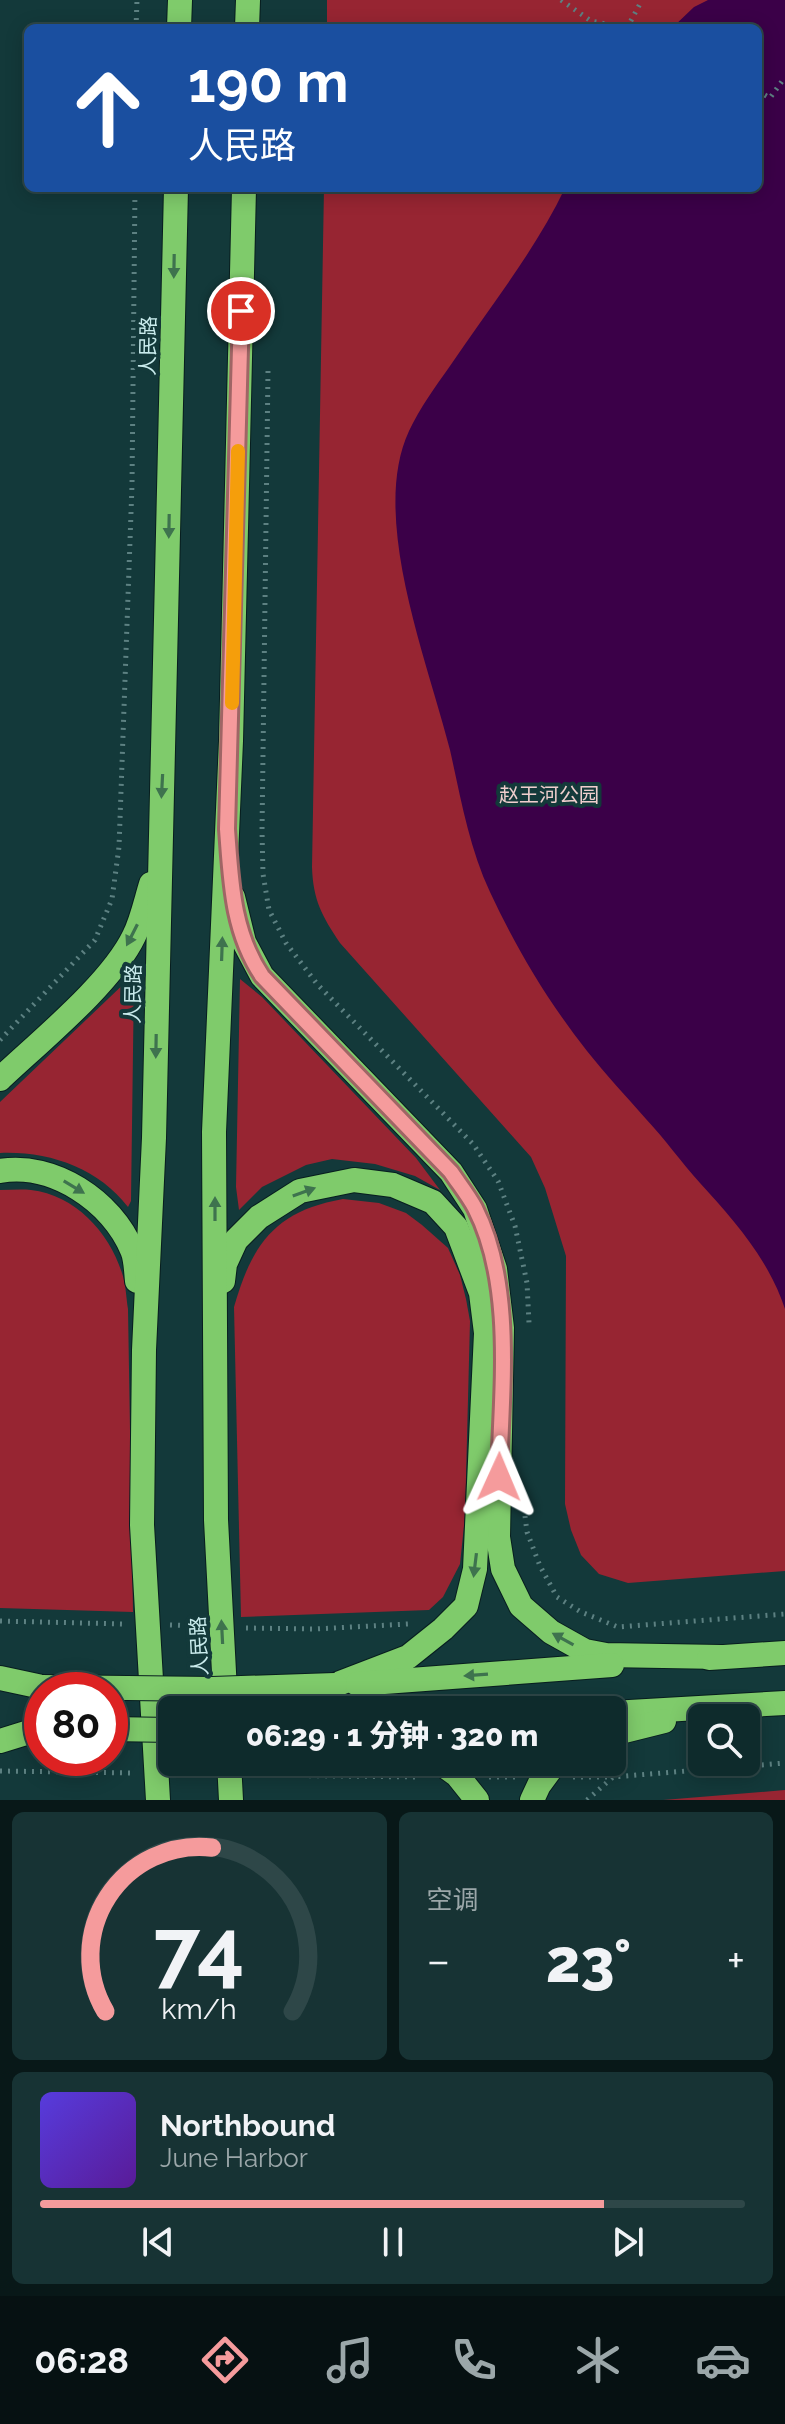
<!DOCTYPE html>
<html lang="zh">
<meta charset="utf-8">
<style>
:root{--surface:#0e2b2c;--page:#173334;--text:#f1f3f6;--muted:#9ba7a9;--line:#2e4748;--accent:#f59b9c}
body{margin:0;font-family:Raleway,"Noto Sans SC",sans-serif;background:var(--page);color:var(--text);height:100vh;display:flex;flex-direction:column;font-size:30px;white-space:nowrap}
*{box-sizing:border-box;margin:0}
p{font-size:26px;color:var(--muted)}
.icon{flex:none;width:44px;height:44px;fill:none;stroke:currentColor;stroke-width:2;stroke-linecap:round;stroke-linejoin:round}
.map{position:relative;height:1800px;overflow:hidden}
.side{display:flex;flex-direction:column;gap:12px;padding:12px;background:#081818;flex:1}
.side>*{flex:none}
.guide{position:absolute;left:24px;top:24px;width:738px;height:168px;border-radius:12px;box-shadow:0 4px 20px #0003,0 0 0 2px var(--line);background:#1a4fa0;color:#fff;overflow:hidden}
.fabs{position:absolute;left:688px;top:1704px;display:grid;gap:16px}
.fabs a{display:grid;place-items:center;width:72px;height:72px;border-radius:12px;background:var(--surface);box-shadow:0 4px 20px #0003,0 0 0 2px var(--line);font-size:40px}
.speed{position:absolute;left:24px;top:1672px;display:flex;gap:16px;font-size:40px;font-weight:700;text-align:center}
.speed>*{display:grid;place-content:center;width:104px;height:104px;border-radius:50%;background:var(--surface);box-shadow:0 4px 20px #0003,0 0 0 2px var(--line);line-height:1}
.speed .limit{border:12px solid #d22;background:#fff;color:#111}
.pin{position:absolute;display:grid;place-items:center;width:68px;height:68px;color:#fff;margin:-34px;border:4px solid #fff;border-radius:50%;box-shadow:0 2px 8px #0007}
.me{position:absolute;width:88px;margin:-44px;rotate:1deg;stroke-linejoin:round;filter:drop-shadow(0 0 6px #0008)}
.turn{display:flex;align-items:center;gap:28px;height:168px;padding:0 32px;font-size:36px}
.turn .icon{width:104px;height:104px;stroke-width:2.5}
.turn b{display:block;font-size:56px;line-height:68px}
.big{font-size:60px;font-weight:800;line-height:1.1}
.side .tile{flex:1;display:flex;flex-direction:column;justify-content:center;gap:12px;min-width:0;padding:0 28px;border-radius:12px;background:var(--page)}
.side .dial{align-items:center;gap:0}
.dial svg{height:208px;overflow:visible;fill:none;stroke:var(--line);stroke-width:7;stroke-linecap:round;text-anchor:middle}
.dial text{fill:var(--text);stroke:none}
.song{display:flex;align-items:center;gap:24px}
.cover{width:96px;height:96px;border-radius:12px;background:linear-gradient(135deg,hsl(250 70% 55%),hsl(270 70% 35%))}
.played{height:8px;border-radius:4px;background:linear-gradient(90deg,var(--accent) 80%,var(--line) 80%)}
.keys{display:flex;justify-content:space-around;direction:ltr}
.heat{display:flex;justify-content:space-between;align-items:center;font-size:44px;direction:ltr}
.side .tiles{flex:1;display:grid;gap:12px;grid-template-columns:1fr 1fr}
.tile:last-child{grid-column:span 2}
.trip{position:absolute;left:158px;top:1696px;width:468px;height:80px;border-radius:12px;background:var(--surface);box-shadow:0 4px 20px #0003,0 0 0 2px var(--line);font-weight:800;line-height:80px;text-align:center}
.tabs{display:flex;height:128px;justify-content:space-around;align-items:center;background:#061112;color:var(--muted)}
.tabs .icon{width:56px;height:56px}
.tabs .current{color:var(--accent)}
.tabs b{font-size:36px;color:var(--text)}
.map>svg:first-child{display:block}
.green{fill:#972532}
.water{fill:#3b0048}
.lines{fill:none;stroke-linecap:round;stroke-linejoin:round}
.highway-casing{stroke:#081e1f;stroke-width:26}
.path{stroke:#5d8182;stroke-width:5;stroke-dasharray:2 6;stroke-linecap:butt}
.highway{stroke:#7fcb6b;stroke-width:24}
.highway-bridge-casing{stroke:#081e1f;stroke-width:26;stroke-linecap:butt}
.highway-bridge{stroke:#7fcb6b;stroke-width:24}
.oneway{fill:#3e734e}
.route-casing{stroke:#9f6565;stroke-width:20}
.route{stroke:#f59b9c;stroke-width:14}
.slow{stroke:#f59e0b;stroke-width:14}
.labels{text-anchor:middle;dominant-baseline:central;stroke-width:8;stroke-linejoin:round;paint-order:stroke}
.street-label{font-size:20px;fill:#c9ebec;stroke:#13393a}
.park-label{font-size:20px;fill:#efcecd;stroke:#13393a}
</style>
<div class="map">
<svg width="785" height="1800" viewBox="0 0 785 1800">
<rect width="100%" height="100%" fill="#13393a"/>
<g class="green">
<path d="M327,0H785V1571L628,1583L599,1574L581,1555L571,1530L565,1504L566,1256L545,1188L531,1157L340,943C322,916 313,900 312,867L324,188H758V28H327Z"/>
<path d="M131,977H134L131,1201L128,1207C98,1168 49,1151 0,1153V1102Z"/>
<polygon points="240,979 262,997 416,1158 440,1190 415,1176 375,1164 332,1159 306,1165 262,1187 239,1210 236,1187"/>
<path d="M0,1190C10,1190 21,1189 31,1190C75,1195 109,1232 122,1273C126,1284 126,1297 128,1309L133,1612L0,1608Z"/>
<path d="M343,1199L379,1203L406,1213L422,1225L448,1248L460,1275L466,1299L470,1321L465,1516L460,1564L443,1597L429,1610L241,1617L234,1307C252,1244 275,1211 343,1199Z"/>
<polygon points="785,1790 785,1800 663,1800"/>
</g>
<path class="water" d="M708,0H785V1309C769,1260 734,1220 700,1183C681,1162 665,1139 646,1119C626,1096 606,1075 587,1051C549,1003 516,948 490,892C469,847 461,799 450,750C428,662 369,517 409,431C420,408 435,387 450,366C489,308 535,251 565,188H758V28H672L694,7Z"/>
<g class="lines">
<defs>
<g id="highway">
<polyline points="179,28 180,0"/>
<polyline points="247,28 248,0"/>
<polyline points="233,897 244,942 262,976 451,1172 475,1209 495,1269 502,1328 498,1537 503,1569 521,1606 551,1632 585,1651 606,1655 721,1657"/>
<path d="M0,1079C39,1042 111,984 134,936C142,920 146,900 151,884"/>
<path d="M0,1171C53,1162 112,1201 132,1250C136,1259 136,1272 137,1281"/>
<polyline points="223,1281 225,1264 236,1240 259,1217 300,1191 354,1180 393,1185 433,1202 456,1227 481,1293 486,1333 475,1569 466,1606 443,1629 408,1657 335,1685"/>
<polyline points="709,1658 785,1653"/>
<polyline points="0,1678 42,1687"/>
<polyline points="357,1684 612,1665"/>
<polyline points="226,1710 216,1520 214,1132 231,741 244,188"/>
<polyline points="612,1713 785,1703"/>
<polyline points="612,1734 664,1721"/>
<polyline points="0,1741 42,1728"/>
<polyline points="229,1762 231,1800"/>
<polyline points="439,1762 457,1775 477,1800"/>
<polyline points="158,1800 142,1525 144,1350 154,1138 176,188"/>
<polyline points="532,1800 539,1785 556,1762"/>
</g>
</defs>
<use href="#highway" class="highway-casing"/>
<g class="path">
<polyline points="561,0 591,21 626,28"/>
<polyline points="136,28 137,0"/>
<polyline points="627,28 642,0"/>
<polyline points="758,91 770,98 785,77"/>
<polyline points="268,371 262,831 263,874 269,910 286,943 317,984 473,1144 498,1181 515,1226 527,1283 529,1323"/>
<polyline points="0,1040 95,940 112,899 119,847 132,485 135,188"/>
<polyline points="525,1516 527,1532 540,1566 557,1597 581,1612 618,1627 785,1614"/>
<polyline points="0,1621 124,1624"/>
<polyline points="170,1625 200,1626"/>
<polyline points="246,1628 315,1629 408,1624"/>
<polyline points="0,1771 135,1773"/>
<polyline points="181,1774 207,1774"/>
<polyline points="253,1775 419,1777"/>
<polyline points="489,1777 515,1777"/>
<polyline points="573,1777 613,1777"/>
<polyline points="587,1800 613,1777 785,1763"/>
</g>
<use href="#highway" class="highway"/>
<defs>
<g id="highway-bridge">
<polyline points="42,1687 212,1689 335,1685"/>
<polyline points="110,1729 172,1730"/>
</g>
</defs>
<use href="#highway-bridge" class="highway-bridge-casing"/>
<use href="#highway-bridge" class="highway-bridge"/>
</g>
<defs><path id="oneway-solid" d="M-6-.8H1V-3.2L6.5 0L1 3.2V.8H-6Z" transform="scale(2)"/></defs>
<g class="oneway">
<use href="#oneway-solid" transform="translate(174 266) rotate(91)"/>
<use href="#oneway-solid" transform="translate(169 526) rotate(91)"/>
<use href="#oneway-solid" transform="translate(162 786) rotate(93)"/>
<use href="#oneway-solid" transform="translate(132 935) rotate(117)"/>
<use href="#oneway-solid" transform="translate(222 949) rotate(-88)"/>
<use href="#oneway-solid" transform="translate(156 1046) rotate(91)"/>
<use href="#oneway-solid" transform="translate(74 1187) rotate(31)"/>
<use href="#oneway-solid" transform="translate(304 1192) rotate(-20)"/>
<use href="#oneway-solid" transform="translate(215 1209) rotate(-90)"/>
<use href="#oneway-solid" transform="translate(475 1565) rotate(97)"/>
<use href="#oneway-solid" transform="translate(222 1632) rotate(-93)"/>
<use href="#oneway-solid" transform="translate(563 1639) rotate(-151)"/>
<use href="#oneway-solid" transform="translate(476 1675) rotate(176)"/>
</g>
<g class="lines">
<defs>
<path id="route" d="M241,311L227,829C231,881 232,931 262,976L451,1172C459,1184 468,1195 475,1208C515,1286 501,1393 499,1477"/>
</defs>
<use href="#route" class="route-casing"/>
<use href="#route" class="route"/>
<polyline class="slow" points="232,703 238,451"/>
</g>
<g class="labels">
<g class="street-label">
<text transform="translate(148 346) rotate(-89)">人民路</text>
<text transform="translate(133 994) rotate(-89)">人民路</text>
<text transform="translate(199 1646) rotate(-93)">人民路</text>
</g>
<g class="park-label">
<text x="549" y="795">赵王河公园</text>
</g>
</g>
</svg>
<div class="fabs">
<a><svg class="icon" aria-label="search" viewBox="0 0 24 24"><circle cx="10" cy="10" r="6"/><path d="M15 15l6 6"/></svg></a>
</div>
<div class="speed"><div class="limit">80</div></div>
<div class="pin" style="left:241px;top:311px;background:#d93025"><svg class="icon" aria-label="arrive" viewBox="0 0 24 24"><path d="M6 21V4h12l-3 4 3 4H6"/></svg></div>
<svg class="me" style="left:499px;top:1477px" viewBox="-20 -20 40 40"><path d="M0-17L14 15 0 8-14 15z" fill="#f59b9c" stroke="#fff" stroke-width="4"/></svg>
<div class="trip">06:29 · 1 分钟 · 320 m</div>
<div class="guide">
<div class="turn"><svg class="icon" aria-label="ahead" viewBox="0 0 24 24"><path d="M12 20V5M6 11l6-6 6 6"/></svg><div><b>190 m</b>人民路</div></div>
</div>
</div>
<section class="side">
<div class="tiles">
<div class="tile dial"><svg viewBox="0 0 100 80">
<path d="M14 69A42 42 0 1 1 86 69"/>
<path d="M14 69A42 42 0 0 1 55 6" stroke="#f59b9c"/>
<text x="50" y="56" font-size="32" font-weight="700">74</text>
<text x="50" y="72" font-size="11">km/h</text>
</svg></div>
<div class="tile"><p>空调</p>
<div class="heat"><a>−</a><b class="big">23°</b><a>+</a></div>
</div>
<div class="tile">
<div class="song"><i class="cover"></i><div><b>Northbound</b><p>June Harbor</p></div></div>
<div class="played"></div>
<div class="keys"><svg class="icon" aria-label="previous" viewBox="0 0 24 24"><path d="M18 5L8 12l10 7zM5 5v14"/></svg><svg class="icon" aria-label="pause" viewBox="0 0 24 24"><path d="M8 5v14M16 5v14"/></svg><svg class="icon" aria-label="next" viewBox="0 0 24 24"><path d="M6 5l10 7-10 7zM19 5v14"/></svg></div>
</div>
</div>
</section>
<nav class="tabs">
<b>06:28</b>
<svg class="icon current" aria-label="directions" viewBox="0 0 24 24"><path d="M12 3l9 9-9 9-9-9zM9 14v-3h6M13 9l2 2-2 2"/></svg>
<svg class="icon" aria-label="music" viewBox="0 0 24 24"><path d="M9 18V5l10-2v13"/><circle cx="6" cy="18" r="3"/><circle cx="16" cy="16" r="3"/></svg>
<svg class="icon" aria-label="phone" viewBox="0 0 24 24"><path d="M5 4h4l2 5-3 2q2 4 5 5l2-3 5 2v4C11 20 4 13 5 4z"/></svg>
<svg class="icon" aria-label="climate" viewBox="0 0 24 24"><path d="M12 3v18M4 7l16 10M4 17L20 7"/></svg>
<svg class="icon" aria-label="car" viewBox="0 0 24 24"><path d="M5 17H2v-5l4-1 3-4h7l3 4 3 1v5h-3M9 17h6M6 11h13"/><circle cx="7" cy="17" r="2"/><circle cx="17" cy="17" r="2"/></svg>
</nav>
